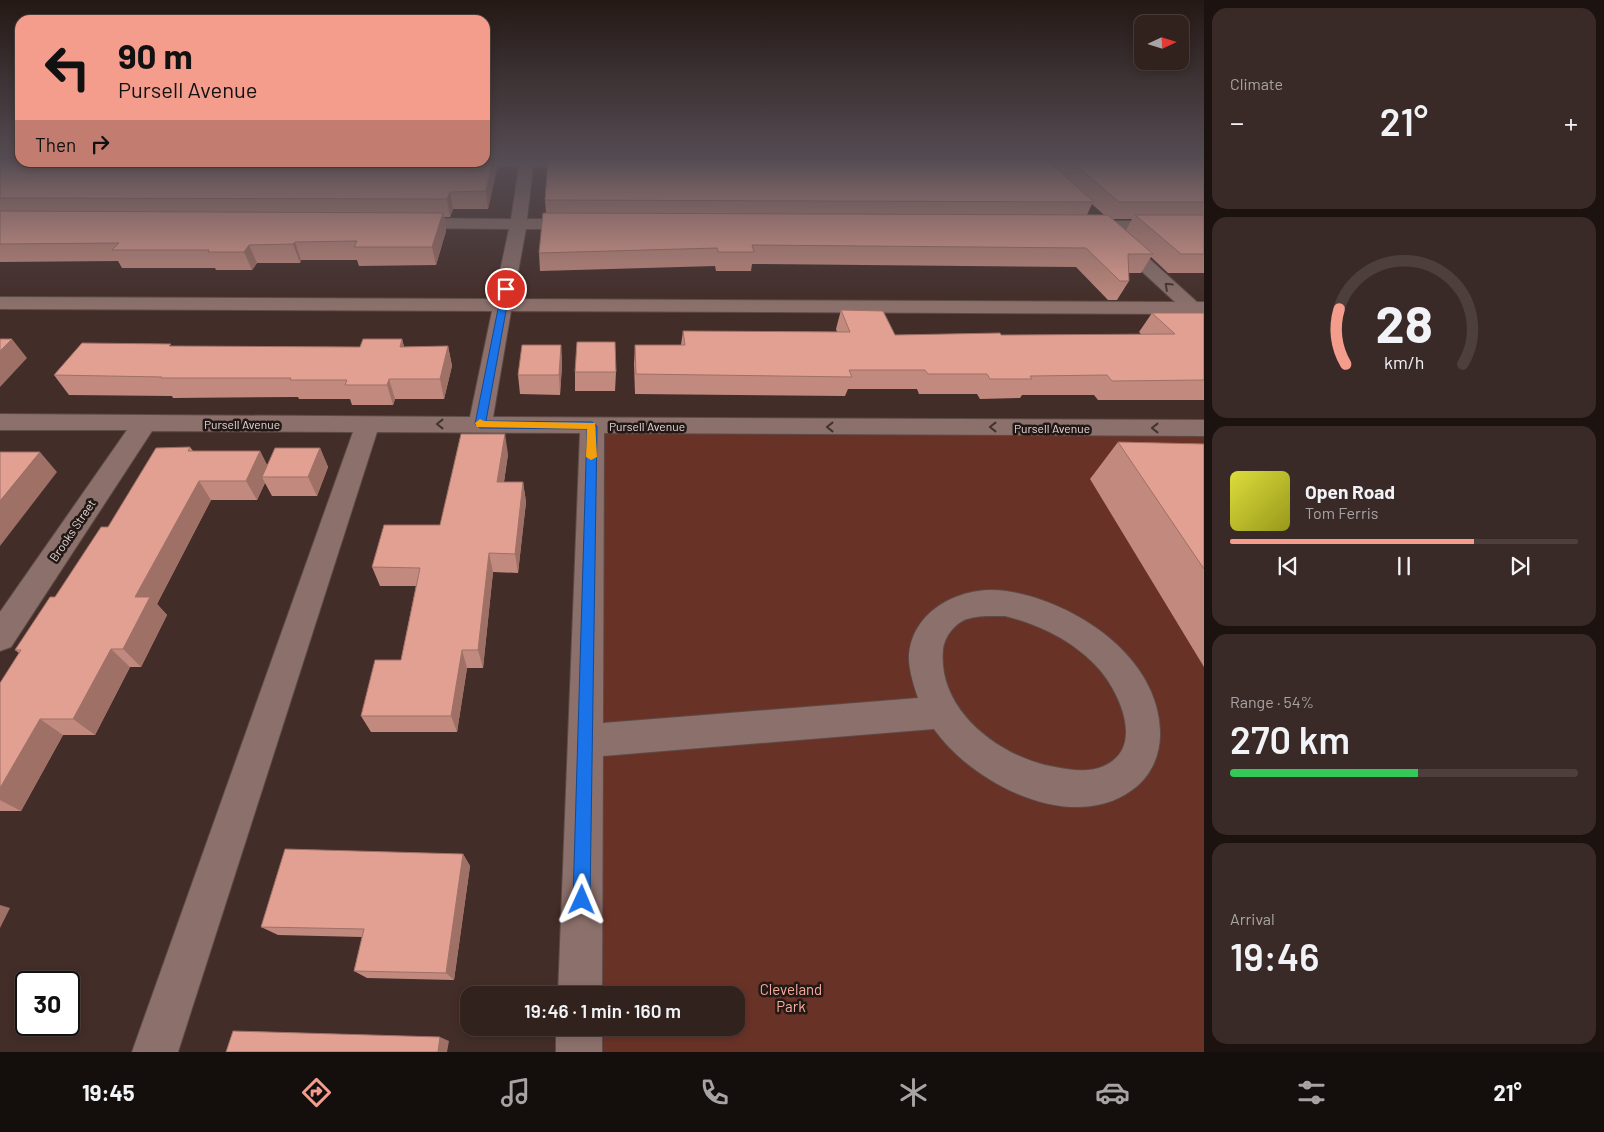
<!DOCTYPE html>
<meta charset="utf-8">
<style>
:root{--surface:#32221e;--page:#3a2a27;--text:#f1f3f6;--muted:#a8a4a4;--line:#4d3f3c;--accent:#f49d8c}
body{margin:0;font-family:Barlow,sans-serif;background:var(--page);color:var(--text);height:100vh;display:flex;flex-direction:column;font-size:19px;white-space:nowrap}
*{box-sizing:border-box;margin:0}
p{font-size:16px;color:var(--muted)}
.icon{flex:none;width:28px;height:28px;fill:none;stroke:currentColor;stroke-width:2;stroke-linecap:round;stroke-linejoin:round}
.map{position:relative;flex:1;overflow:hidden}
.panel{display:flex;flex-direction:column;gap:8px;padding:8px;background:#1c1310;width:400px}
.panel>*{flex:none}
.banner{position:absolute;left:15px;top:15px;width:475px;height:152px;border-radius:15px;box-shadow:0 2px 8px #0003,0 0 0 1px var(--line);background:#f49d8c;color:#111;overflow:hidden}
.needle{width:32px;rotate:86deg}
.buttons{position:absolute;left:1134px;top:15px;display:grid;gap:10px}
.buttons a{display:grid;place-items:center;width:55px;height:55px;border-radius:10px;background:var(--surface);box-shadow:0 2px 8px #0003,0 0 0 1px var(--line);font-size:25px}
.speed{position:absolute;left:15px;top:971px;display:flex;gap:10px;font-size:25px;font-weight:700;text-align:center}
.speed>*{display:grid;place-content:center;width:65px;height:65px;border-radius:50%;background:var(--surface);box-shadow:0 2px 8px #0003,0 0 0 1px var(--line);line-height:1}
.speed .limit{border:2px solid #111;border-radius:8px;background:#fff;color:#111}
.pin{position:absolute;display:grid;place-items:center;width:42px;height:42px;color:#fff;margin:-21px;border:2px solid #fff;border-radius:50%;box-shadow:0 1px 5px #0007}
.me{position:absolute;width:55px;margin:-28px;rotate:1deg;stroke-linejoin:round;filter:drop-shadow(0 0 4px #0008)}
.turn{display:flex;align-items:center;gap:18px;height:105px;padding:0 20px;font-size:22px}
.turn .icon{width:65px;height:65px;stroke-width:2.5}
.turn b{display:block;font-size:35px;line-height:42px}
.then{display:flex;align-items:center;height:48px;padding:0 20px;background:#0003;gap:10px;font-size:19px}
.big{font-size:38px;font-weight:600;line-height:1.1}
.panel .card{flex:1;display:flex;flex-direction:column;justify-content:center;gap:8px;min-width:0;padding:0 18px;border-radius:15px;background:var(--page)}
.panel .dial{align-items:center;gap:0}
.dial svg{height:130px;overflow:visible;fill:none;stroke:var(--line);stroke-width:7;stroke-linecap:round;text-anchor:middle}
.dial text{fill:var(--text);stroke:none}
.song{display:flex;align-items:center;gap:15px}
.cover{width:60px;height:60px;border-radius:8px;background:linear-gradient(135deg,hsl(60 70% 55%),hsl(60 70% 35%))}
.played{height:5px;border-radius:2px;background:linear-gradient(90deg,var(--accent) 70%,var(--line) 70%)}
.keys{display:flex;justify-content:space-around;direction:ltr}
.heat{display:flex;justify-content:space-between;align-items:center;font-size:28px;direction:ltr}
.charge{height:8px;border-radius:4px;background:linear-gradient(90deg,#34c759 54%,var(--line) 0)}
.trip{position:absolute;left:460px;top:986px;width:285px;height:50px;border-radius:15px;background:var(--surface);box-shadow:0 2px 8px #0003,0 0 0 1px var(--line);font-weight:600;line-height:50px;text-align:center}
.menu{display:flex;height:80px;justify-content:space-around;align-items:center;background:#140e0c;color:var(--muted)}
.menu .icon{width:35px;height:35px}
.menu .active{color:var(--accent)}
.menu b{font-size:22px;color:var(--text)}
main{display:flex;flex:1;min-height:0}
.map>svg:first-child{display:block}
.green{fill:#693227}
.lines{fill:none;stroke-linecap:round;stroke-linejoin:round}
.minor-casing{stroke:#5d4b47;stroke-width:2}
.minor{fill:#8b706b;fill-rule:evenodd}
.wall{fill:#c28a7e;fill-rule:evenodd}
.shaded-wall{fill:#9e7066}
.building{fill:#e2a092;stroke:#9e7066}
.oneway{stroke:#423230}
.route{fill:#1a73e8;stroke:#114b97}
.slow{fill:#f59e0b}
.labels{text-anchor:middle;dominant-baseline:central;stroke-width:5;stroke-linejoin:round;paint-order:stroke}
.street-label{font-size:12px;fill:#e4d5d2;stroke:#221816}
.near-park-label{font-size:15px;fill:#f6ac9d;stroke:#221816}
</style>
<main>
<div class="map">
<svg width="1204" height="1052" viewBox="0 0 1204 1052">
<rect width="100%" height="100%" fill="#432d28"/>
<polygon class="green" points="592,426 1204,428 1204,1052 579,1052 579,1028 736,1028 736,995 580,995"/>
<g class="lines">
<defs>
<g id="minor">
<path d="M485,160H590L592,163L590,166L585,167H533L527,219H578L584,220L586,224L584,228L578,229H526L513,299L1175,302L1112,244L1109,240L1112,236L1118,235L1124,236L1197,302H1204V319C1197,321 1193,319 1187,314L511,311L493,417L1204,420V436L604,433L603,723L918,698C914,686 910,674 909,661C908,611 962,584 1006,591C1074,601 1158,656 1160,731C1161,754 1151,777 1132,790C1071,835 972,783 934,729L603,756L602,995H558L580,433L377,432L178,1052H132L353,432L152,431L11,647L0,651V612L127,430H0V414L470,417L492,311L0,309V297L494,299L509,229L406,228L400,227L398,223L400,219L406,218L511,219L519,167L449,166L442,162H485ZM1005,616C1040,625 1074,641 1099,669C1120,693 1145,748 1104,766C1089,773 1071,770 1055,767C1001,758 937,711 943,650C944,637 955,623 967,619C979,615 993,616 1005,616Z"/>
<polygon points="1007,160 1101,160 1102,162 1100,165 1095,166 1013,166 1008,165 1006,162"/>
<polygon points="1084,221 1204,221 1204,231 1078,230 1076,226 1078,222"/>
<rect x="556" y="1028" width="46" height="24"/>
</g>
</defs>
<use href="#minor" class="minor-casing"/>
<use href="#minor" class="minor"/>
</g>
<g class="wall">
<polygon points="0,160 496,160 497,168 488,209 453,209 450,217 444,217 446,231 436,265 359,266 357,260 301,260 300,263 257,263 252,270 216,270 215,268 122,268 118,261 0,262"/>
<path d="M1058,160H1204V273H1168L1151,257L1141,273H1128L1129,281L1117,300H1108L1076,267L752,264L751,271H716L715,266L540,271L539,253L546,213L545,200L1055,167ZM1092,204L1104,215H1087ZM1113,219H1132L1126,230Z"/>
<polygon points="841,310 895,335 1142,335 1139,332 1152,313 1204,313 1204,400 1098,400 1094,395 1022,395 1020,398 980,399 977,394 919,394 917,389 848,389 845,396 635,394 634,364 635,345 681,345 683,331 837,332 836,329"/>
<polygon points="402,339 404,347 448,346 452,366 444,399 395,399 393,405 352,405 350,399 299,399 298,397 173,398 172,396 69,395 54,375 172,346 360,347"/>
<polygon points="561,345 562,365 560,395 520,394 518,375"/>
<polygon points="575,372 616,372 615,391 575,391"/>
<polygon points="1118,442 1204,444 1204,667 1090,479"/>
<polygon points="190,447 193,451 260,451 267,465 320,448 328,467 317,496 272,496 265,483 257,500 211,500 157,604 167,615 141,667 130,667 95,735 63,735 21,811 0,811 0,683 19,653 15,650 108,527"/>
<polygon points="508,454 504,482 523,482 526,502 518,573 493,572 483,668 467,668 457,732 371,732 361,716 401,660 416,586 380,586 372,567 440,525"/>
<polygon points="463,854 470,866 454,980 367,978 354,971 362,937 278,935 261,927"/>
</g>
<g class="shaded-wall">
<polygon points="493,160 496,160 497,168 488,209 486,191"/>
<polygon points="450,192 453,209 450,217 447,199"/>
<polygon points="443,213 446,231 436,265 432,247"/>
<polygon points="295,242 301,260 300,263 293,244"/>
<polygon points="249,245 257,263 252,270 244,252"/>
<polygon points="12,339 27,358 0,387 0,351"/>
<polygon points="402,339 407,358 400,347"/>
<polygon points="561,345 562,365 560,395 559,375"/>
<polygon points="448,346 452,366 444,399 440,379"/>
<polygon points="389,379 395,399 393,405 387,385"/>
<polygon points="505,434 508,454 501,502 497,482"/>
<polygon points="320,448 328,467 317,496 308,477"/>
<polygon points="260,451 270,471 262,477 265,483 257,500 246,481"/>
<polygon points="40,452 57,472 0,546 0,501"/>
<polygon points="199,481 211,500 157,604 167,615 141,667 123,649 135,597"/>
<polygon points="523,482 526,502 518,573 515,554"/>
<polygon points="489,553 493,572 483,668 478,650"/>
<polygon points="111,649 130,667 95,735 73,719"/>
<polygon points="462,650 467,668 457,732 451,716"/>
<polygon points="40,719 63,735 21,811 0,800 0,788"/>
<polygon points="463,854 470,866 454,980 446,973"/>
<polygon points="0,905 10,908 0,928"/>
<polygon points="440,1037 449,1041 447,1052 438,1052"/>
</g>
<g class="building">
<polygon points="0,160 20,160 20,162 485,162 485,160 493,160 486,191 450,192 447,199 0,198"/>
<polygon points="548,160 1047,160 1094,202 545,200"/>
<polygon points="1070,160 1204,160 1204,202 1119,202"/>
<polygon points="0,211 443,213 432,247 354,247 357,241 295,242 293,244 249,245 244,252 208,252 209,250 112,250 119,243 0,244"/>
<polygon points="543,213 1108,215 1153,254 1128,254 1129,281 1120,281 1086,248 752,245 754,252 718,252 717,248 539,253"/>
<polygon points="1135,215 1204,215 1204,254 1181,254"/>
<polygon points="841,310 883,311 895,335 1000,333 1001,335 1175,334 1152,313 1204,313 1204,380 1112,381 1107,375 1030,376 1032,379 990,379 987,374 928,374 925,370 849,370 852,377 636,374 635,345 685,345 683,331 850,332"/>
<polygon points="0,339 12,339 0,351"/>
<polygon points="363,339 402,339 400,347 448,346 440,379 389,379 387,385 345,385 347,380 290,380 291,378 161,378 162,377 54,375 82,343 171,344 169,346 360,347"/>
<polygon points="577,342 615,342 616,372 575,372"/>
<polygon points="522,345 561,345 559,375 518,375"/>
<polygon points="461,434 505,434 497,482 523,482 515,554 489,553 478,650 462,650 451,716 361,716 375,660 401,660 420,568 372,567 384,525 440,525"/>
<polygon points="1118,442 1204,444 1204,569"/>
<polygon points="190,447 188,451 260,451 246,481 199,481 135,597 150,597 123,649 111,649 73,719 40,719 0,788 0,683 21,650 15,650 50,597 55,597 101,527 108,527 156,448"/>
<polygon points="275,448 320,448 308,477 262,477"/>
<polygon points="0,452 40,452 0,501"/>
<polygon points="285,849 463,854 446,973 354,971 364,929 261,927"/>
<polygon points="233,1031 440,1037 438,1052 226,1052"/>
</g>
<defs><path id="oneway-chevron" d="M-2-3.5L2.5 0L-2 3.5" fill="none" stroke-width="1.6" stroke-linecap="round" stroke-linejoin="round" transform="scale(1.25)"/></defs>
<g class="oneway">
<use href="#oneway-chevron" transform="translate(1168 286) rotate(-137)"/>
<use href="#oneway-chevron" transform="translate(440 424) rotate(-180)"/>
<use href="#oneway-chevron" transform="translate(830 427) rotate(-180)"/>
<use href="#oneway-chevron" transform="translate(993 427) rotate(-180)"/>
<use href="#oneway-chevron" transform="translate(1155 428) rotate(-180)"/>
</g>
<linearGradient id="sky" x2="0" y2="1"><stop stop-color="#251916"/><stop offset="0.52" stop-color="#554c53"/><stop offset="1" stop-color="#554c53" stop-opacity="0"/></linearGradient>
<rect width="1204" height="307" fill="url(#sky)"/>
<polygon class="route" points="506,286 510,289 486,421 592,422 597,426 590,900 588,906 582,908 576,906 573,900 587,429 480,428 475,424 502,289"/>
<polygon class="slow" points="480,419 484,421 595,423 597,457 591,460 586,457 587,429 477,427 475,423"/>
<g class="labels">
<g class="street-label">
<text x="242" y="424">Pursell Avenue</text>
<text x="647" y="426">Pursell Avenue</text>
<text x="1052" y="428">Pursell Avenue</text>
<text transform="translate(72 530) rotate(-56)">Brooks Street</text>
</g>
<g class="near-park-label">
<text x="791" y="989">Cleveland<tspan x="791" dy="17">Park</tspan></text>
</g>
</g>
</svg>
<div class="buttons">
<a><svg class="needle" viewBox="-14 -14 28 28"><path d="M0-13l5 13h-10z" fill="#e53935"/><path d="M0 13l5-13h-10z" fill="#a8a4a4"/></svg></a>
</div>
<div class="speed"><div class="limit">30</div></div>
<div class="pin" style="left:506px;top:289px;background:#d93025"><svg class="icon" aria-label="arrive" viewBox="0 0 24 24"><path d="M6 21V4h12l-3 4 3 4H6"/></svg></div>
<svg class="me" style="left:582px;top:900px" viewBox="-20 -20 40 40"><path d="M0-17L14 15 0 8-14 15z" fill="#1a73e8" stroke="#fff" stroke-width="4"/></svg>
<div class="trip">19:46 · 1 min · 160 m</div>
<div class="banner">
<div class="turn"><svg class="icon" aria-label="left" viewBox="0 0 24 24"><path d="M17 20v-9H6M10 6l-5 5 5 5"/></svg><div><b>90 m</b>Pursell Avenue</div></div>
<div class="then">Then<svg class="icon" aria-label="right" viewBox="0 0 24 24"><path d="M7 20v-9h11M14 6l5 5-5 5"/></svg></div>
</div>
</div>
<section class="panel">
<div class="card"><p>Climate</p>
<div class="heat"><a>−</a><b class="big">21°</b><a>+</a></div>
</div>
<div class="card dial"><svg viewBox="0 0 100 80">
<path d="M14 69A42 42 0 1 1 86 69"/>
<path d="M14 69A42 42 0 0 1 10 35" stroke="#f49d8c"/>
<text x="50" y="56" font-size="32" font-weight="700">28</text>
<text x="50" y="72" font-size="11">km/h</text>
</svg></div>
<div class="card">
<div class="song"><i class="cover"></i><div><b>Open Road</b><p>Tom Ferris</p></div></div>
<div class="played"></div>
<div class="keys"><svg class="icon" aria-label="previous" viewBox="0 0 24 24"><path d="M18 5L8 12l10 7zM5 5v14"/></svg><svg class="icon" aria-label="pause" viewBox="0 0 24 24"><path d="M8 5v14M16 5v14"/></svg><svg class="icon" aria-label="next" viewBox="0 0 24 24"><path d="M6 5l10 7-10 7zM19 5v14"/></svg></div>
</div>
<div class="card"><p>Range · 54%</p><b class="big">270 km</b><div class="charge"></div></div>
<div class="card"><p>Arrival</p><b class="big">19:46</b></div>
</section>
</main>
<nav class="menu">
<b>19:45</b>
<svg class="icon active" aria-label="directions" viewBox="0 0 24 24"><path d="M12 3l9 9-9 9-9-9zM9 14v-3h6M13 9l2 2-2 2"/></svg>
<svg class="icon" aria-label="music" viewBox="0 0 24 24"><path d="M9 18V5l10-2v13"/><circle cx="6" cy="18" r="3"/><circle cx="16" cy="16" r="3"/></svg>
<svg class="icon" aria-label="phone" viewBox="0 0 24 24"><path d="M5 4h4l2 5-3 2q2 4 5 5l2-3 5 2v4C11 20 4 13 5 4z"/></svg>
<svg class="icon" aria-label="climate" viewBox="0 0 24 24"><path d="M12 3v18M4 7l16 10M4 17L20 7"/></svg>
<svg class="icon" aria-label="car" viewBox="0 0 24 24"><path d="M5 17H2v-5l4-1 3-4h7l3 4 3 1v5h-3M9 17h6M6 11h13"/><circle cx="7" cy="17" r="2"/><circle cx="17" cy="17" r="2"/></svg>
<svg class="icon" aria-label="filters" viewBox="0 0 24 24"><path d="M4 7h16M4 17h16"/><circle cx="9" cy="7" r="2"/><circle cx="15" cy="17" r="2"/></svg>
<b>21°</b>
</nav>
